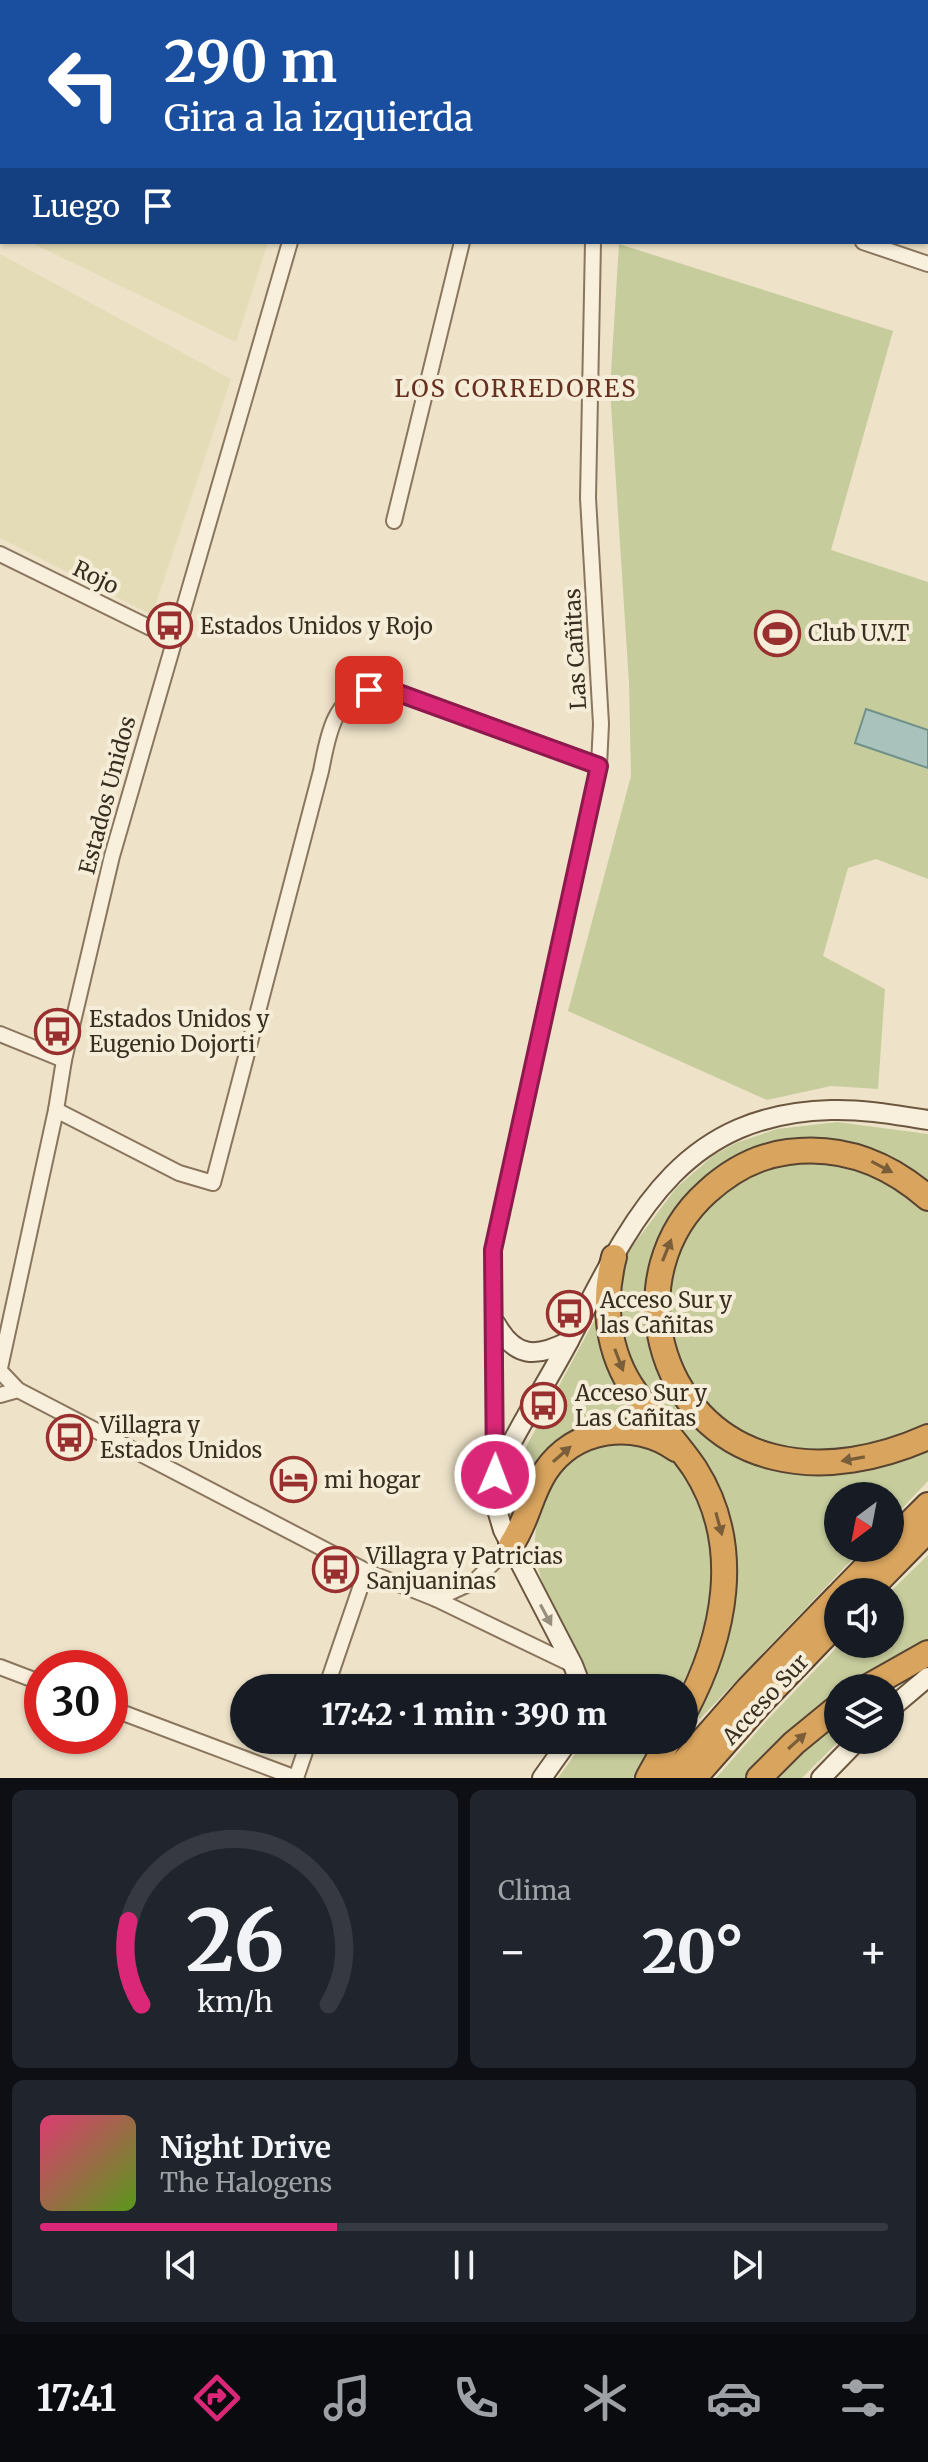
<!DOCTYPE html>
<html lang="es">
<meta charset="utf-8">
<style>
:root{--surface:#171b24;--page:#20242c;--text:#f1f3f6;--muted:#9ea1a6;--line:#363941;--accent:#db2777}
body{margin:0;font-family:Merriweather,serif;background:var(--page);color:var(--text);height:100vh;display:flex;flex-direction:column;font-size:30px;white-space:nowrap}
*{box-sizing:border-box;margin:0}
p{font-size:26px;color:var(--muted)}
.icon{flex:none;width:44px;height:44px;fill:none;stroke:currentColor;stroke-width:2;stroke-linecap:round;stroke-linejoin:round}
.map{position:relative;height:1778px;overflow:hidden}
.panel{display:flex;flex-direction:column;gap:12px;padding:12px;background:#0d0f14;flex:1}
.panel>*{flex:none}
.hud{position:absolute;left:0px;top:0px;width:928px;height:244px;box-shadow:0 2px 6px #0004;background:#1a4fa0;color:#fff;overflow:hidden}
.needle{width:52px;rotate:212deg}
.fabs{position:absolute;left:824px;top:1482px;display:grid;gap:16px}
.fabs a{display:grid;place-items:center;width:80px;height:80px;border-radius:50%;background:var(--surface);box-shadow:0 2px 6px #0004;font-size:40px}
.speed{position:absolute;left:24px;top:1650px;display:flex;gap:16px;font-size:40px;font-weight:700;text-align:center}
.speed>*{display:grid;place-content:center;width:104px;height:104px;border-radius:50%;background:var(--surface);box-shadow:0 2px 6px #0004;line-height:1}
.speed .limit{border:12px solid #d22;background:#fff;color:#111}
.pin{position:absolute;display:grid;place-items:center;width:68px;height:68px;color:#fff;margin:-34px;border-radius:16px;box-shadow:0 4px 12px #0006}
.me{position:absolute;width:88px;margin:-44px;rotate:1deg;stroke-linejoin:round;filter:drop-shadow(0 0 6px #0008)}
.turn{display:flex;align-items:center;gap:28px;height:168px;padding:0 32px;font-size:36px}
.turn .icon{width:104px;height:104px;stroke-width:2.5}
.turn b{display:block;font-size:56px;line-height:68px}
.then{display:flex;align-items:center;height:76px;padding:0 32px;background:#0003;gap:16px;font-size:30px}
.big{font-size:60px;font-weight:800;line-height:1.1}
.panel .widget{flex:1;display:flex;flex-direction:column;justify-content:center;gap:12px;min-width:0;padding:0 28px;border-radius:12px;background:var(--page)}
.panel .dial{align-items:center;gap:0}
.dial svg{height:208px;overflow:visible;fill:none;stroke:var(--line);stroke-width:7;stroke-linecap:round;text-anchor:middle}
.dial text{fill:var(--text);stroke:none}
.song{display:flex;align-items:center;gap:24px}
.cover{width:96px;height:96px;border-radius:12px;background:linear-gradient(135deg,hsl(340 70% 55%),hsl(90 70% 35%))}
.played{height:8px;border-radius:4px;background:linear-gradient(90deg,var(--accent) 35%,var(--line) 35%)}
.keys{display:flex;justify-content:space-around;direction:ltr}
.heat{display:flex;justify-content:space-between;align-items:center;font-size:44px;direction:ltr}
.panel .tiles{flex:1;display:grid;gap:12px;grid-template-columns:1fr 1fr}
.widget:last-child{grid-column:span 2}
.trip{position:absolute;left:230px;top:1674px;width:468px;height:80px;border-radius:40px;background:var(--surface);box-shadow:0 2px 6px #0004;font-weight:800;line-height:80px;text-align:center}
.menu{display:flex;height:128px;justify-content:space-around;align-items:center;background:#090b0e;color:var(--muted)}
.menu .icon{width:56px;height:56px}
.menu .current{color:var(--accent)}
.menu b{font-size:36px;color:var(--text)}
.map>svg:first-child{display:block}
.farmland{fill:#e3dcb6}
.green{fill:#c6cc9c}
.water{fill:#a9c2bb;stroke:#709189;stroke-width:2}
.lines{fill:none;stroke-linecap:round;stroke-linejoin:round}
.street-casing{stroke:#8a765e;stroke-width:18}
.secondary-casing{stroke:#6c5741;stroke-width:22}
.highway-casing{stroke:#584431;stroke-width:28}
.street{stroke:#f8f0dc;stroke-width:14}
.secondary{stroke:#f8f0dc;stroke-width:18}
.highway{stroke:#d9a45d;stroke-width:24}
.oneway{fill:#7a5d39}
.oneway2{fill:#998f7e}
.route-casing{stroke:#8e194d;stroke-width:20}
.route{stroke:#db2777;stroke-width:14}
.labels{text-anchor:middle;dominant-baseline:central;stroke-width:8;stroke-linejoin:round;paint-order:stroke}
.street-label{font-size:22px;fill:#3a2e21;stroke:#f5edd8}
.poi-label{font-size:22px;fill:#3a2e21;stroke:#f5edd8;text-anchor:start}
.neighbourhood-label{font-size:24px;letter-spacing:2px;fill:#663021;stroke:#f5edd8}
</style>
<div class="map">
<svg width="928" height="1778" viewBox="0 0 928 1778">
<rect width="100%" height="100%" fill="#eee3c9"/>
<g class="farmland">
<polygon points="0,0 116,0 2,2 0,174"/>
<polygon points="30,242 268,242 236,342"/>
<polygon points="0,254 231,379 152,615 0,538"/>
</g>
<g class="green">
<polygon points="619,244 893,331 831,550 928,582 928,879 876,859 848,868 823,956 885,989 878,1089 831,1086 767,1100 568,1011 631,776 629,683 610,389"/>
<polygon points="837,1122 928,1134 928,1189 811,1144 683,1208 658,1355 761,1460 928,1444 928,1481 890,1521 890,1496 838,1496 838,1548 863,1548 700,1719 693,1714 733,1560 648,1399 616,1331 623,1259 676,1188 714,1155 736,1143 777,1129"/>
<polygon points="798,1159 859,1164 928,1206 928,1424 886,1441 840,1450 818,1451 781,1448 750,1437 718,1416 693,1391 674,1353 666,1288 690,1225 739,1178"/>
<polygon points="594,1321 599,1322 654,1425 592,1427 516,1523 509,1523 507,1497 513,1471"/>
<path d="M629,1441L676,1458L712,1526V1615L684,1688H593C571,1616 509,1575 547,1493C554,1477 570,1455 587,1447C598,1442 617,1442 629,1441Z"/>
<polygon points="928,1555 928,1646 874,1672 849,1688 838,1688 838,1696 748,1778 716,1778 767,1720 840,1644 890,1644 890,1592"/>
<polygon points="838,1717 838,1740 840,1740 802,1778 771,1778"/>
<polygon points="585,1740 659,1740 635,1778 558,1778"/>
</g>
<polygon class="water" points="866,709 928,730 928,768 855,743"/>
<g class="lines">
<defs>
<g id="street">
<polyline points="181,0 183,2"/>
<polyline points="582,0 582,2"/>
<polyline points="863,242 928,264"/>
<polyline points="394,521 462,242"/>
<polyline points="0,554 173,639"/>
<polyline points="0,1034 64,1060"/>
<path d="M56,1110L179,1173L213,1183L321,771C327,742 332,699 367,691C375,689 385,691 393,691L599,766"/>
<polyline points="0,1368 56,1110 64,1060 112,856 290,242"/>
<polyline points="0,1371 18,1390 366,1571 436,1599 573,1665"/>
<polyline points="0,1395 18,1390"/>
<polyline points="495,1470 493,1250 599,766 601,724 588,498 593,242"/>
<polyline points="436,1599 475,1581 511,1545"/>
<polyline points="0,1667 42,1683"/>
<polyline points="326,1688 366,1571"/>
<polyline points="110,1708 296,1778 309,1740"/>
</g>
<g id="secondary">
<polyline points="893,0 897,2"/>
<polyline points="926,17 928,18"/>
<path d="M496,1324C515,1358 536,1358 569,1341"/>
<path d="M582,1688L573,1665L503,1530L495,1503V1475C517,1429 545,1386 569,1341C631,1222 677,1114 831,1110C863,1109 896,1115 928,1120"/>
<polyline points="890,1709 928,1677"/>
<polyline points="542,1778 569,1740"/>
<polyline points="821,1778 858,1740"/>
</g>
<g id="highway">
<path d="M928,1198C888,1163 841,1145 788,1152C757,1156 730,1171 707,1192C617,1273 655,1428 774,1457C825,1470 881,1458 928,1437"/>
<path d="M614,1257C602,1302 607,1353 635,1392C653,1418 677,1442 695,1469C744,1546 725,1637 684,1713"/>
<polyline points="890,1543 928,1505"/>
<path d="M511,1545C527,1522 530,1495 545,1472C574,1428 634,1419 676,1449"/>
<polyline points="842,1592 885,1548"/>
<polyline points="867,1592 928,1530"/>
<polyline points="866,1688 928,1653"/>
<polyline points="648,1778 669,1740"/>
<polyline points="670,1778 749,1688 838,1596"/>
<polyline points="694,1778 763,1700 838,1622"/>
<polyline points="759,1778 794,1743 838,1707"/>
</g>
</defs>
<use href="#street" class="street-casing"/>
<use href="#secondary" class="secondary-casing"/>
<use href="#highway" class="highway-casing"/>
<use href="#street" class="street"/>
<use href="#secondary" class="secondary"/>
<use href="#highway" class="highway"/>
</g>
<defs><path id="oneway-solid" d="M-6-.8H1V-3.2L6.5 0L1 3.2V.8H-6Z" transform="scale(2)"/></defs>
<g class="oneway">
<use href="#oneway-solid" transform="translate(882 1167) rotate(28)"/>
<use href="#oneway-solid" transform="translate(667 1250) rotate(-68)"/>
<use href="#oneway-solid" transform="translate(619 1360) rotate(69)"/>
<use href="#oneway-solid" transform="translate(562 1454) rotate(-41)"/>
<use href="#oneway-solid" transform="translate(853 1459) rotate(170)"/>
<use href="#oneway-solid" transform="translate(719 1524) rotate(75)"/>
<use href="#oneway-solid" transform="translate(797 1741) rotate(-42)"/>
</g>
<use class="oneway2" href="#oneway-solid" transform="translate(546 1615) rotate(62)"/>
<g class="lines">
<defs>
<polyline id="route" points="369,690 393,691 599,766 493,1250 495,1475"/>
</defs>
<use href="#route" class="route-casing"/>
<use href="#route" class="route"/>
</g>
<defs>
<symbol id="bus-ring" viewBox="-11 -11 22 22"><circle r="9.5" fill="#f5edd8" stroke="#97302f" stroke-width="1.5"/><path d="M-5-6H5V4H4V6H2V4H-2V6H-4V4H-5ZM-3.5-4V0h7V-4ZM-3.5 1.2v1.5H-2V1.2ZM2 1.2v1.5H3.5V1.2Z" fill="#97302f"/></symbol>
<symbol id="stadium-ring" viewBox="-11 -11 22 22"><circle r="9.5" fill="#f5edd8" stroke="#97302f" stroke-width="1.5"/><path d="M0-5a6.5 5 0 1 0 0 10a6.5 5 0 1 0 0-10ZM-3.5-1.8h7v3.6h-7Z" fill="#97302f"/></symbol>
<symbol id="hotel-ring" viewBox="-11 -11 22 22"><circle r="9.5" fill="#f5edd8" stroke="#97302f" stroke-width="1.5"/><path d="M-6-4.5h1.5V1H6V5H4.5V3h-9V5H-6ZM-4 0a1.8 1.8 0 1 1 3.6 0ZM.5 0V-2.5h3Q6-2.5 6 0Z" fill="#97302f"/></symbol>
</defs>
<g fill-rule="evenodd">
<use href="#bus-ring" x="144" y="600" width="51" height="51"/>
<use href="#stadium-ring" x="752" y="608" width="51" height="51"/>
<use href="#bus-ring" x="32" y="1006" width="51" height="51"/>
<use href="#bus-ring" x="544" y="1288" width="51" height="51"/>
<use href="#bus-ring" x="518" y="1380" width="51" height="51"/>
<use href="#bus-ring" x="44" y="1412" width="51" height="51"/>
<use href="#hotel-ring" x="268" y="1454" width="51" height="51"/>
<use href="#bus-ring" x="310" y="1544" width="51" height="51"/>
</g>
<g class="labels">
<g class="street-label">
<text transform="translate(96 577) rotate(26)">Rojo</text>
<text transform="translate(575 649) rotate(-93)">Las Cañitas</text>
<text transform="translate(107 795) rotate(-75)">Estados Unidos</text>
<text transform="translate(765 1699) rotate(-47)">Acceso Sur</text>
</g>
<g class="poi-label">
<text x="200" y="626">Estados Unidos y Rojo</text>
<text x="808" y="633">Club U.V.T</text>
<text x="89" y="1019">Estados Unidos y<tspan x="89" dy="25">Eugenio Dojorti</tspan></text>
<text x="600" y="1300">Acceso Sur y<tspan x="600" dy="25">las Cañitas</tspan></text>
<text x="575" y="1393">Acceso Sur y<tspan x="575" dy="25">Las Cañitas</tspan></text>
<text x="100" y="1425">Villagra y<tspan x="100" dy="25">Estados Unidos</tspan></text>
<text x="324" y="1480">mi hogar</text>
<text x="366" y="1556">Villagra y Patricias<tspan x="366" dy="25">Sanjuaninas</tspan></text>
</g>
<g class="neighbourhood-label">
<text x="516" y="388">LOS CORREDORES</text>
</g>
</g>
</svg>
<div class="fabs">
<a><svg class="needle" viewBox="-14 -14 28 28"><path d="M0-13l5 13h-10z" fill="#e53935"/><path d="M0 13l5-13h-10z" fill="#9ea1a6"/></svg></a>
<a><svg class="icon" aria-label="sound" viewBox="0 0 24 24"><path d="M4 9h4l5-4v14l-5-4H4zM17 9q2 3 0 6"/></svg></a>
<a><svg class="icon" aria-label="layers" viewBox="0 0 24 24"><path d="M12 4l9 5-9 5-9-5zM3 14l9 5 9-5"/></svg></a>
</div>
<div class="speed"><div class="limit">30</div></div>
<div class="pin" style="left:369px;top:690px;background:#d93025"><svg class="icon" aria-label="arrive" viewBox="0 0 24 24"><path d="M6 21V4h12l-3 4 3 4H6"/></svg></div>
<svg class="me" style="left:495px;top:1475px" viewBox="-20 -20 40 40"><circle r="17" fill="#db2777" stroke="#fff" stroke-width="3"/><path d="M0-11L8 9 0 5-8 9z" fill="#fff"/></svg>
<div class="trip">17:42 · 1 min · 390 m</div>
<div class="hud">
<div class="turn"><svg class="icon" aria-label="left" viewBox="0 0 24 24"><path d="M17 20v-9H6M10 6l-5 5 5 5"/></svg><div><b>290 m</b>Gira a la izquierda</div></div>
<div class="then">Luego<svg class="icon" aria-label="arrive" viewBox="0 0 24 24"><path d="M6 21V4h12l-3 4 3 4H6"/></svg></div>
</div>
</div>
<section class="panel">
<div class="tiles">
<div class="widget dial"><svg viewBox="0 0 100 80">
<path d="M14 69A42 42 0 1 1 86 69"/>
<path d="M14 69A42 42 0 0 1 9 37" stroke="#db2777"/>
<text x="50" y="56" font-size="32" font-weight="700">26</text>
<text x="50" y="72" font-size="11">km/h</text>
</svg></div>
<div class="widget"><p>Clima</p>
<div class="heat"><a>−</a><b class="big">20°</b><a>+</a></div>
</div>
<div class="widget">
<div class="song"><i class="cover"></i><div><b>Night Drive</b><p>The Halogens</p></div></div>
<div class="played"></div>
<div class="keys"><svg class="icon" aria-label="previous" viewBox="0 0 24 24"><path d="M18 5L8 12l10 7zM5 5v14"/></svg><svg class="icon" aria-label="pause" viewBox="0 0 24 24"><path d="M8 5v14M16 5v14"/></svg><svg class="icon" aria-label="next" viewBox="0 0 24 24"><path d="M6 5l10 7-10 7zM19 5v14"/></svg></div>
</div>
</div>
</section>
<nav class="menu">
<b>17:41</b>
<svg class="icon current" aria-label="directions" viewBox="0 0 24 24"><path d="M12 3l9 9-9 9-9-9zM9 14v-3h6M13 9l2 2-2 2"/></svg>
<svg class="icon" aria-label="music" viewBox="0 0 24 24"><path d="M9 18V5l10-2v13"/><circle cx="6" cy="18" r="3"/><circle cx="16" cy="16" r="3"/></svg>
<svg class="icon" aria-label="phone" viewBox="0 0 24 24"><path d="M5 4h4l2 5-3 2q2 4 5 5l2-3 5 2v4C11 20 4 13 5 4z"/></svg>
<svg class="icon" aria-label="climate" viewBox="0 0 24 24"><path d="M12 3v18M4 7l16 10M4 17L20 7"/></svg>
<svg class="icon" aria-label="car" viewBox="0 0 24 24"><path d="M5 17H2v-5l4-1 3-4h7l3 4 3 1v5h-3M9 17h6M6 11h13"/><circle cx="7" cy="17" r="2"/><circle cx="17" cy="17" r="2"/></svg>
<svg class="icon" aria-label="filters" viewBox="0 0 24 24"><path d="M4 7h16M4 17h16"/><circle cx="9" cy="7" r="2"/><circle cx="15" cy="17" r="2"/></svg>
</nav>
